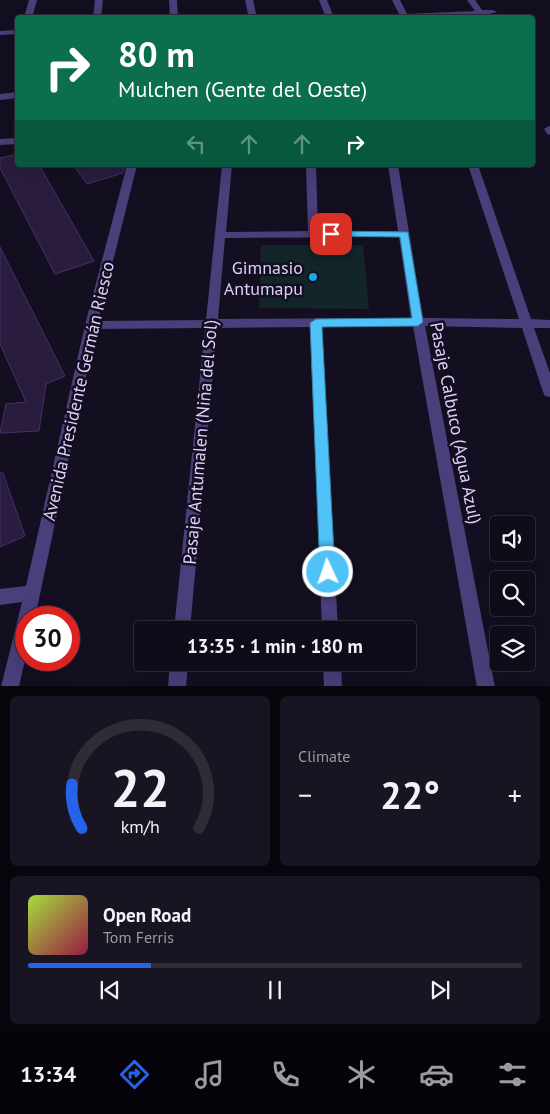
<!DOCTYPE html>
<meta charset="utf-8">
<style>
:root{--surface:#0f0b18;--page:#181421;--text:#f1f3f6;--muted:#9b9ba2;--line:#2f2b37;--accent:#2563eb}
body{margin:0;font-family:"PT Sans",sans-serif;background:var(--page);color:var(--text);height:100vh;display:flex;flex-direction:column;font-size:19px;white-space:nowrap}
*{box-sizing:border-box;margin:0}
p{font-size:16px;color:var(--muted)}
.icon{flex:none;width:28px;height:28px;fill:none;stroke:currentColor;stroke-width:2;stroke-linecap:round;stroke-linejoin:round}
.map{position:relative;height:686px;overflow:hidden}
.side{display:flex;flex-direction:column;gap:10px;padding:10px;background:#08060d;flex:1}
.side>*{flex:none}
.guide{position:absolute;left:15px;top:15px;width:520px;height:152px;border-radius:5px;box-shadow:0 5px 20px #0002,0 0 0 1px var(--line);background:#0b6e4f;color:#fff;overflow:hidden}
.controls{position:absolute;left:490px;top:516px;display:grid;gap:10px}
.controls a{display:grid;place-items:center;width:45px;height:45px;border-radius:5px;background:var(--surface);box-shadow:0 5px 20px #0002,0 0 0 1px var(--line);font-size:25px}
.speed{position:absolute;left:15px;top:606px;display:flex;gap:10px;font-size:25px;font-weight:700;text-align:center}
.speed>*{display:grid;place-content:center;width:65px;height:65px;border-radius:50%;background:var(--surface);box-shadow:0 5px 20px #0002,0 0 0 1px var(--line);line-height:1}
.speed .limit{border:8px solid #d22;background:#fff;color:#111}
.pin{position:absolute;display:grid;place-items:center;width:42px;height:42px;color:#fff;margin:-21px;border-radius:10px;box-shadow:0 2px 8px #0006}
.me{position:absolute;width:55px;margin:-28px;rotate:357deg;stroke-linejoin:round;filter:drop-shadow(0 0 4px #0008)}
.turn{display:flex;align-items:center;gap:18px;height:105px;padding:0 20px;font-size:22px}
.turn .icon{width:65px;height:65px;stroke-width:2.5}
.turn b{display:block;font-size:35px;line-height:42px}
.lanes{display:flex;align-items:center;height:48px;padding:0 20px;background:#0003;justify-content:center;gap:25px;direction:ltr}
.lanes .off{opacity:.35}
.big{font-size:38px;font-weight:800;line-height:1.1}
.side .widget{flex:1;display:flex;flex-direction:column;justify-content:center;gap:8px;min-width:0;padding:0 18px;border-radius:8px;background:var(--page)}
.side .dial{align-items:center;gap:0}
.dial svg{height:130px;overflow:visible;fill:none;stroke:var(--line);stroke-width:7;stroke-linecap:round;text-anchor:middle}
.dial text{fill:var(--text);stroke:none}
.song{display:flex;align-items:center;gap:15px}
.cover{width:60px;height:60px;border-radius:8px;background:linear-gradient(135deg,hsl(80 70% 55%),hsl(340 70% 35%))}
.played{height:5px;border-radius:2px;background:linear-gradient(90deg,var(--accent) 25%,var(--line) 25%)}
.keys{display:flex;justify-content:space-around;direction:ltr}
.heat{display:flex;justify-content:space-between;align-items:center;font-size:28px;direction:ltr}
.side .tiles{flex:1;display:grid;gap:10px;grid-template-columns:1fr 1fr}
.widget:last-child{grid-column:span 2}
.trip{position:absolute;left:134px;top:621px;width:282px;height:50px;border-radius:5px;background:var(--surface);box-shadow:0 5px 20px #0002,0 0 0 1px var(--line);font-weight:800;line-height:50px;text-align:center}
.tab-bar{display:flex;height:80px;justify-content:space-around;align-items:center;background:#06040a;color:var(--muted)}
.tab-bar .icon{width:35px;height:35px}
.tab-bar .current{color:var(--accent)}
.tab-bar b{font-size:22px;color:var(--text)}
.map>svg:first-child{display:block}
.green{fill:#122629}
.building{fill:#291c3f;stroke:#453069}
.lines{fill:none;stroke-linecap:round;stroke-linejoin:round}
.street{fill:#4a3e7b;fill-rule:evenodd}
.route{fill:#4fc3f7;stroke:#337fa1}
.poi-dot{fill:#13ade6;stroke:#140f20;stroke-width:2}
.labels{text-anchor:middle;dominant-baseline:central;stroke-width:5;stroke-linejoin:round;paint-order:stroke}
.poi-label{font-size:18px;fill:#ddd1fb;stroke:#140f20;text-anchor:end}
.street-label{font-size:18px;fill:#ddd1fb;stroke:#140f20}
</style>
<div class="map">
<svg width="550" height="687" viewBox="0 0 550 687">
<rect width="100%" height="100%" fill="#140f20"/>
<polygon class="green" points="261,245 363,245 369,309 259,308"/>
<g class="building">
<polygon points="18,154 18,165 39,165 94,261 55,274 0,168 0,158"/>
<polygon points="73,165 125,165 123,173 87,184"/>
<polygon points="0,247 65,376 46,384 39,431 0,433 6,404 26,402 0,344"/>
<polygon points="0,473 3,473 25,536 0,547"/>
</g>
<g class="lines">
<g class="street">
<polygon points="29,0 37,0 32,18 24,18"/>
<polygon points="95,0 103,0 101,18 93,18"/>
<polygon points="169,0 177,0 178,18 170,18"/>
<polygon points="245,0 253,0 257,18 249,18"/>
<polygon points="319,0 327,0 334,18 326,18"/>
<polygon points="392,0 400,0 407,14 475,11 467,0 475,0 482,10 493,10 497,12 485,15 487,18 480,18 478,15 363,18 399,14"/>
<polygon points="18,30 18,34 0,35 0,31"/>
<polygon points="18,92 18,98 0,100 0,94"/>
<polygon points="549,126 550,126 550,135 547,134 544,129"/>
<polygon points="18,138 18,144 0,145 0,139"/>
<path d="M127,165H137L98,321L206,320L222,165H232L226,232L308,231L306,165H316L318,231H398L388,165H398L423,318L519,319L468,165H478L531,319L550,320V328H534L550,373V397L545,396L543,392L522,328L425,326L495,687H477L413,326L322,327L338,630H322L310,327L217,328L190,630H174L205,328L96,329L35,618H26V655L19,687H1L22,602L0,605V589L26,586L85,325ZM399,237L411,318L218,319L225,238Z"/>
<polygon points="170,662 188,662 186,687 168,687"/>
<polygon points="323,662 341,662 342,687 324,687"/>
</g>
</g>
<polygon class="route" points="331,231 408,232 423,322 418,326 322,327 335,572 333,577 328,579 322,577 320,572 310,323 316,319 412,318 400,237 327,236 327,232"/>
<circle class="poi-dot" cx="313" cy="277" r="5"/>
<g class="labels">
<g class="poi-label">
<text x="303" y="267">Gimnasio<tspan x="303" dy="21">Antumapu</tspan></text>
</g>
<g class="street-label">
<text transform="translate(78 391) rotate(-77)">Avenida Presidente Germán Riesco</text>
<text transform="translate(456 423) rotate(79)">Pasaje Calbuco (Agua Azul)</text>
<text transform="translate(200 442) rotate(-85)">Pasaje Antumalen (Niña del Sol)</text>
</g>
</g>
</svg>
<div class="controls">
<a><svg class="icon" aria-label="sound" viewBox="0 0 24 24"><path d="M4 9h4l5-4v14l-5-4H4zM17 9q2 3 0 6"/></svg></a>
<a><svg class="icon" aria-label="search" viewBox="0 0 24 24"><circle cx="10" cy="10" r="6"/><path d="M15 15l6 6"/></svg></a>
<a><svg class="icon" aria-label="layers" viewBox="0 0 24 24"><path d="M12 4l9 5-9 5-9-5zM3 14l9 5 9-5"/></svg></a>
</div>
<div class="speed"><div class="limit">30</div></div>
<div class="pin" style="left:331px;top:234px;background:#d93025"><svg class="icon" aria-label="arrive" viewBox="0 0 24 24"><path d="M6 21V4h12l-3 4 3 4H6"/></svg></div>
<svg class="me" style="left:328px;top:572px" viewBox="-20 -20 40 40"><circle r="17" fill="#4fc3f7" stroke="#fff" stroke-width="3"/><path d="M0-11L8 9 0 5-8 9z" fill="#fff"/></svg>
<div class="trip">13:35 · 1 min · 180 m</div>
<div class="guide">
<div class="turn"><svg class="icon" aria-label="right" viewBox="0 0 24 24"><path d="M7 20v-9h11M14 6l5 5-5 5"/></svg><div><b>80 m</b>Mulchen (Gente del Oeste)</div></div>
<div class="lanes"><svg class="icon off" aria-label="left" viewBox="0 0 24 24"><path d="M17 20v-9H6M10 6l-5 5 5 5"/></svg><svg class="icon off" aria-label="ahead" viewBox="0 0 24 24"><path d="M12 20V5M6 11l6-6 6 6"/></svg><svg class="icon off" aria-label="ahead" viewBox="0 0 24 24"><path d="M12 20V5M6 11l6-6 6 6"/></svg><svg class="icon" aria-label="right" viewBox="0 0 24 24"><path d="M7 20v-9h11M14 6l5 5-5 5"/></svg></div>
</div>
</div>
<section class="side">
<div class="tiles">
<div class="widget dial"><svg viewBox="0 0 100 80">
<path d="M14 69A42 42 0 1 1 86 69"/>
<path d="M14 69A42 42 0 0 1 8 42" stroke="#2563eb"/>
<text x="50" y="56" font-size="32" font-weight="700">22</text>
<text x="50" y="72" font-size="11">km/h</text>
</svg></div>
<div class="widget"><p>Climate</p>
<div class="heat"><a>−</a><b class="big">22°</b><a>+</a></div>
</div>
<div class="widget">
<div class="song"><i class="cover"></i><div><b>Open Road</b><p>Tom Ferris</p></div></div>
<div class="played"></div>
<div class="keys"><svg class="icon" aria-label="previous" viewBox="0 0 24 24"><path d="M18 5L8 12l10 7zM5 5v14"/></svg><svg class="icon" aria-label="pause" viewBox="0 0 24 24"><path d="M8 5v14M16 5v14"/></svg><svg class="icon" aria-label="next" viewBox="0 0 24 24"><path d="M6 5l10 7-10 7zM19 5v14"/></svg></div>
</div>
</div>
</section>
<nav class="tab-bar">
<b>13:34</b>
<svg class="icon current" aria-label="directions" viewBox="0 0 24 24"><path d="M12 3l9 9-9 9-9-9zM9 14v-3h6M13 9l2 2-2 2"/></svg>
<svg class="icon" aria-label="music" viewBox="0 0 24 24"><path d="M9 18V5l10-2v13"/><circle cx="6" cy="18" r="3"/><circle cx="16" cy="16" r="3"/></svg>
<svg class="icon" aria-label="phone" viewBox="0 0 24 24"><path d="M5 4h4l2 5-3 2q2 4 5 5l2-3 5 2v4C11 20 4 13 5 4z"/></svg>
<svg class="icon" aria-label="climate" viewBox="0 0 24 24"><path d="M12 3v18M4 7l16 10M4 17L20 7"/></svg>
<svg class="icon" aria-label="car" viewBox="0 0 24 24"><path d="M5 17H2v-5l4-1 3-4h7l3 4 3 1v5h-3M9 17h6M6 11h13"/><circle cx="7" cy="17" r="2"/><circle cx="17" cy="17" r="2"/></svg>
<svg class="icon" aria-label="filters" viewBox="0 0 24 24"><path d="M4 7h16M4 17h16"/><circle cx="9" cy="7" r="2"/><circle cx="15" cy="17" r="2"/></svg>
</nav>
